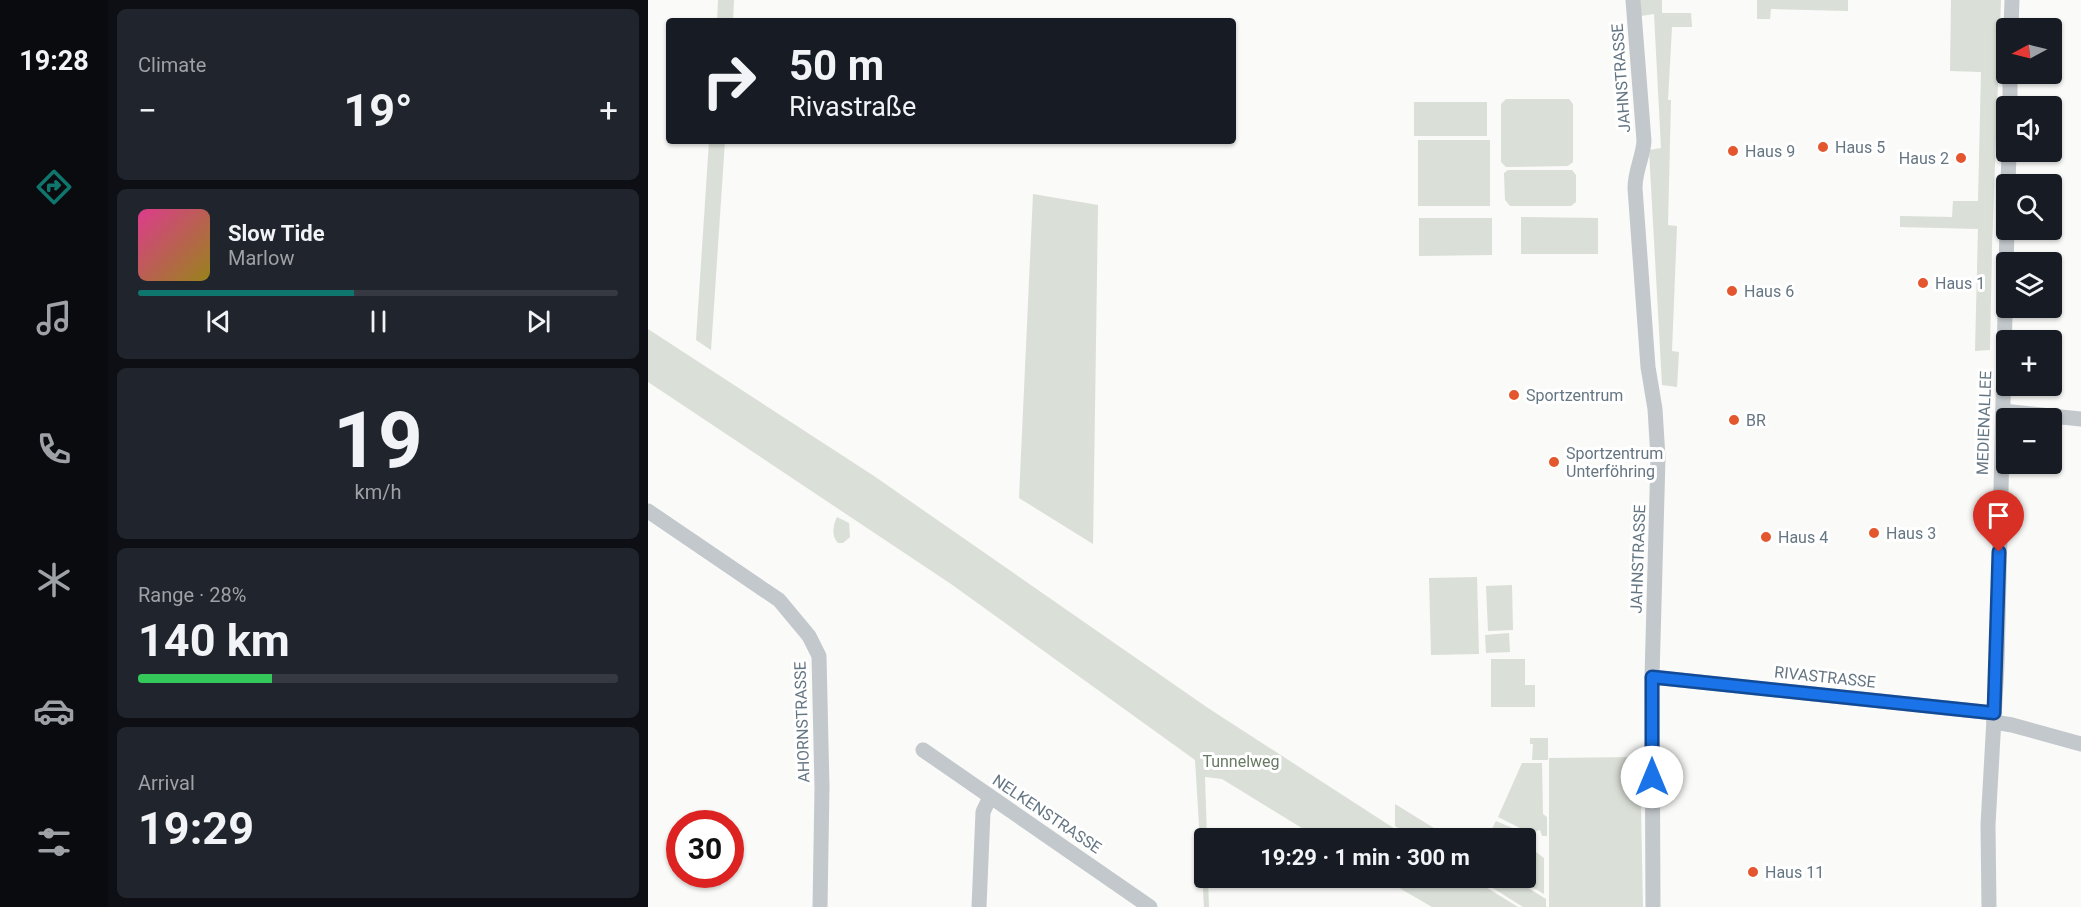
<!DOCTYPE html>
<meta charset="utf-8">
<style>
:root{--surface:#171b24;--page:#20242c;--text:#f1f3f6;--muted:#9ea1a6;--line:#363941;--accent:#0f766e}
body{margin:0;font-family:Roboto,sans-serif;background:var(--page);color:var(--text);height:100vh;display:flex;flex-direction:column;font-size:22px;white-space:nowrap}
*{box-sizing:border-box;margin:0}
p{font-size:20px;color:var(--muted)}
.icon{flex:none;width:33px;height:33px;fill:none;stroke:currentColor;stroke-width:2;stroke-linecap:round;stroke-linejoin:round}
.map{position:relative;flex:1;overflow:hidden}
.panel{display:flex;flex-direction:column;gap:9px;padding:9px;background:#0d0f14;width:540px}
.panel>*{flex:none}
.banner{position:absolute;left:18px;top:18px;width:570px;height:126px;border-radius:6px;box-shadow:0 2px 4px #0004;background:#171b24;color:var(--text);overflow:hidden}
.needle{width:39px;rotate:263deg}
.buttons{position:absolute;left:1348px;top:18px;display:grid;gap:12px}
.buttons a{display:grid;place-items:center;width:66px;height:66px;border-radius:6px;background:var(--surface);box-shadow:0 2px 4px #0004;font-size:30px}
.speed{position:absolute;left:18px;top:810px;display:flex;gap:12px;font-size:30px;font-weight:700;text-align:center}
.speed>*{display:grid;place-content:center;width:78px;height:78px;border-radius:50%;background:var(--surface);box-shadow:0 2px 4px #0004;line-height:1}
.speed .limit{border:9px solid #d22;background:#fff;color:#111}
.pin{position:absolute;display:grid;place-items:center;width:51px;height:51px;color:#fff;margin:-62px -26px;border-radius:50% 50% 50% 0;rotate:-45deg;box-shadow:0 0 6px #0007}
.pin .icon{rotate:45deg}
.me{position:absolute;width:66px;margin:-33px;rotate:0deg;stroke-linejoin:round;filter:drop-shadow(0 0 4px #0008)}
.turn{display:flex;align-items:center;gap:21px;height:126px;padding:0 24px;font-size:27px}
.turn .icon{width:78px;height:78px;stroke-width:2.5}
.turn b{display:block;font-size:42px;line-height:51px}
.big{font-size:45px;font-weight:700;line-height:1.1}
.panel .tile{flex:1;display:flex;flex-direction:column;justify-content:center;gap:9px;min-width:0;padding:0 21px;border-radius:9px;background:var(--page)}
.panel .dial{align-items:center;gap:0}
.dial b{font-size:78px;line-height:1}
.song{display:flex;align-items:center;gap:18px}
.cover{width:72px;height:72px;border-radius:9px;background:linear-gradient(135deg,hsl(330 70% 55%),hsl(50 70% 35%))}
.played{height:6px;border-radius:3px;background:linear-gradient(90deg,var(--accent) 45%,var(--line) 45%)}
.keys{display:flex;justify-content:space-around;direction:ltr}
.heat{display:flex;justify-content:space-between;align-items:center;font-size:33px;direction:ltr}
.charge{height:9px;border-radius:4px;background:linear-gradient(90deg,#34c759 28%,var(--line) 0)}
.trip{position:absolute;left:546px;top:828px;width:342px;height:60px;border-radius:6px;background:var(--surface);box-shadow:0 2px 4px #0004;font-weight:700;line-height:60px;text-align:center}
main{display:flex;flex:1;min-height:0}
.tabs{display:flex;flex-direction:column;width:108px;justify-content:space-around;align-items:center;background:#090b0e;color:var(--muted)}
.tabs .icon{width:42px;height:42px}
.tabs .on{color:var(--accent)}
.tabs b{font-size:27px;color:var(--text)}
.map>svg:first-child{display:block}
.green{fill:#dadfd7}
.lines{fill:none;stroke-linecap:round;stroke-linejoin:round}
.street{stroke:#c3c8cc;stroke-width:15}
.route-casing{stroke:#114b97;stroke-width:15}
.route{stroke:#1a73e8;stroke-width:10}
.poi-dot{fill:#e4572e;stroke:#fff;stroke-width:2}
.labels{text-anchor:middle;dominant-baseline:central;stroke-width:6;stroke-linejoin:round;paint-order:stroke}
.street-label{font-size:16px;fill:#657683;stroke:#fff}
.poi-label{font-size:16px;fill:#657683;stroke:#fff;text-anchor:start}
.park-label{font-size:16px;fill:#687a64;stroke:#fff}
</style>
<main>
<nav class="tabs">
<b>19:28</b>
<svg class="icon on" aria-label="directions" viewBox="0 0 24 24"><path d="M12 3l9 9-9 9-9-9zM9 14v-3h6M13 9l2 2-2 2"/></svg>
<svg class="icon" aria-label="music" viewBox="0 0 24 24"><path d="M9 18V5l10-2v13"/><circle cx="6" cy="18" r="3"/><circle cx="16" cy="16" r="3"/></svg>
<svg class="icon" aria-label="phone" viewBox="0 0 24 24"><path d="M5 4h4l2 5-3 2q2 4 5 5l2-3 5 2v4C11 20 4 13 5 4z"/></svg>
<svg class="icon" aria-label="climate" viewBox="0 0 24 24"><path d="M12 3v18M4 7l16 10M4 17L20 7"/></svg>
<svg class="icon" aria-label="car" viewBox="0 0 24 24"><path d="M5 17H2v-5l4-1 3-4h7l3 4 3 1v5h-3M9 17h6M6 11h13"/><circle cx="7" cy="17" r="2"/><circle cx="17" cy="17" r="2"/></svg>
<svg class="icon" aria-label="filters" viewBox="0 0 24 24"><path d="M4 7h16M4 17h16"/><circle cx="9" cy="7" r="2"/><circle cx="15" cy="17" r="2"/></svg>
</nav>
<section class="panel">
<div class="tile"><p>Climate</p>
<div class="heat"><a>−</a><b class="big">19°</b><a>+</a></div>
</div>
<div class="tile">
<div class="song"><i class="cover"></i><div><b>Slow Tide</b><p>Marlow</p></div></div>
<div class="played"></div>
<div class="keys"><svg class="icon" aria-label="previous" viewBox="0 0 24 24"><path d="M18 5L8 12l10 7zM5 5v14"/></svg><svg class="icon" aria-label="pause" viewBox="0 0 24 24"><path d="M8 5v14M16 5v14"/></svg><svg class="icon" aria-label="next" viewBox="0 0 24 24"><path d="M6 5l10 7-10 7zM19 5v14"/></svg></div>
</div>
<div class="tile dial"><b>19</b><p>km/h</p></div>
<div class="tile"><p>Range · 28%</p><b class="big">140 km</b><div class="charge"></div></div>
<div class="tile"><p>Arrival</p><b class="big">19:29</b></div>
</section>
<div class="map">
<svg width="1433" height="907" viewBox="0 0 1433 907">
<rect width="100%" height="100%" fill="#fafaf8"/>
<g class="green">
<polygon points="70,0 86,0 85,21 69,21"/>
<polygon points="992,0 1014,0 1014,13 1043,13 1044,27 1024,27 1020,100 1023,100 1020,225 1029,226 1024,351 1031,352 1029,387 1014,385 1001,150 1013,148 1006,14 993,16"/>
<polygon points="1109,0 1200,0 1200,11 1123,9 1122,19 1109,19"/>
<polygon points="1303,0 1353,0 1344,247 1342,350 1327,351 1330,229 1252,227 1252,216 1304,217 1305,201 1330,201 1333,72 1302,71"/>
<polygon points="858,99 921,99 925,104 925,162 920,166 858,167 853,162 853,104"/>
<rect x="766" y="102" width="73" height="34"/>
<rect x="770" y="140" width="72" height="66"/>
<polygon points="61,141 77,141 63,350 48,340"/>
<polygon points="860,170 924,170 928,175 928,202 923,206 862,206 857,200 856,173"/>
<polygon points="385,194 450,205 445,544 371,498"/>
<polygon points="873,217 950,218 950,254 873,254"/>
<polygon points="771,218 844,218 844,255 771,256"/>
<polygon points="0,329 226,476 560,708 761,838 670,838 574,779 557,777 559,838 556,838 556,878 560,878 561,907 556,907 547,760 303,584 0,382"/>
<path d="M189,517L201,523L202,537L195,543H190C183,536 185,525 189,517Z"/>
<polygon points="829,577 831,654 783,655 781,578"/>
<polygon points="864,585 865,630 840,631 838,586"/>
<polygon points="861,633 862,652 838,653 837,635"/>
<polygon points="843,659 877,659 877,685 887,685 887,707 843,707"/>
<polygon points="882,738 900,738 900,760 884,760 885,744 882,744"/>
<polygon points="992,757 995,907 901,907 901,758"/>
<polygon points="874,763 894,763 895,814 899,817 899,836 894,836 892,830 882,833 850,817"/>
<polygon points="747,804 802,838 767,838 747,826"/>
<polygon points="848,821 878,834 883,853 888,852 896,858 896,894 868,878 878,878 878,838 839,838"/>
<polygon points="734,878 823,878 870,907 784,907"/>
<polygon points="829,878 864,878 898,899 898,907 875,907"/>
</g>
<g class="lines">
<g class="street">
<path d="M985,0L996,141C995,157 987,171 987,188L1000,367L1007,409L1010,458L1004,677L1005,907"/>
<polyline points="1363,28 1364,0"/>
<polyline points="1362,106 1362,74"/>
<polyline points="1360,184 1361,152"/>
<polyline points="1355,411 1433,419"/>
<polyline points="0,511 131,600 161,636 171,656 174,787 172,907"/>
<polyline points="1004,677 1346,713"/>
<polyline points="1346,722 1364,725 1433,744"/>
<polyline points="275,750 502,907"/>
<polyline points="331,907 335,812 342,797"/>
<polyline points="1341,907 1340,825 1349,665 1359,227"/>
</g>
</g>
<g class="lines">
<defs>
<polyline id="route" points="1004,777 1004,677 1346,713 1351,552"/>
</defs>
<use href="#route" class="route-casing"/>
<use href="#route" class="route"/>
</g>
<g class="poi-dot">
<circle cx="1175" cy="147" r="6"/>
<circle cx="1085" cy="151" r="6"/>
<circle cx="1313" cy="158" r="6"/>
<circle cx="1275" cy="283" r="6"/>
<circle cx="1084" cy="291" r="6"/>
<circle cx="866" cy="395" r="6"/>
<circle cx="1086" cy="420" r="6"/>
<circle cx="906" cy="462" r="6"/>
<circle cx="1226" cy="533" r="6"/>
<circle cx="1118" cy="537" r="6"/>
<circle cx="1105" cy="872" r="6"/>
</g>
<g class="labels">
<g class="street-label">
<text transform="translate(973 78) rotate(-94)">JAHNSTRASSE</text>
<text transform="translate(1336 423) rotate(-88)">MEDIENALLEE</text>
<text transform="translate(990 559) rotate(-88)">JAHNSTRASSE</text>
<text transform="translate(1177 677) rotate(6)">RIVASTRASSE</text>
<text transform="translate(154 722) rotate(-92)">AHORNSTRASSE</text>
<text transform="translate(399 814) rotate(34)">NELKENSTRASSE</text>
</g>
<g class="poi-label">
<text x="1187" y="147">Haus 5</text>
<text x="1097" y="151">Haus 9</text>
<text x="1301" y="158" text-anchor="end">Haus 2</text>
<text x="1287" y="283">Haus 1</text>
<text x="1096" y="291">Haus 6</text>
<text x="878" y="395">Sportzentrum</text>
<text x="1098" y="420">BR</text>
<text x="918" y="453">Sportzentrum<tspan x="918" dy="18">Unterföhring</tspan></text>
<text x="1238" y="533">Haus 3</text>
<text x="1130" y="537">Haus 4</text>
<text x="1117" y="872">Haus 11</text>
</g>
<g class="park-label">
<text x="593" y="761">Tunnelweg</text>
</g>
</g>
</svg>
<div class="buttons">
<a><svg class="needle" viewBox="-14 -14 28 28"><path d="M0-13l5 13h-10z" fill="#e53935"/><path d="M0 13l5-13h-10z" fill="#9ea1a6"/></svg></a>
<a><svg class="icon" aria-label="sound" viewBox="0 0 24 24"><path d="M4 9h4l5-4v14l-5-4H4zM17 9q2 3 0 6"/></svg></a>
<a><svg class="icon" aria-label="search" viewBox="0 0 24 24"><circle cx="10" cy="10" r="6"/><path d="M15 15l6 6"/></svg></a>
<a><svg class="icon" aria-label="layers" viewBox="0 0 24 24"><path d="M12 4l9 5-9 5-9-5zM3 14l9 5 9-5"/></svg></a>
<a>+</a>
<a>−</a>
</div>
<div class="speed"><div class="limit">30</div></div>
<div class="pin" style="left:1351px;top:552px;background:#d93025"><svg class="icon" aria-label="arrive" viewBox="0 0 24 24"><path d="M6 21V4h12l-3 4 3 4H6"/></svg></div>
<svg class="me" style="left:1004px;top:777px" viewBox="-20 -20 40 40"><circle r="19" fill="#fff"/><path d="M0-13L10 11 0 6-10 11z" fill="#1a73e8"/></svg>
<div class="trip">19:29 · 1 min · 300 m</div>
<div class="banner">
<div class="turn"><svg class="icon" aria-label="right" viewBox="0 0 24 24"><path d="M7 20v-9h11M14 6l5 5-5 5"/></svg><div><b>50 m</b>Rivastraße</div></div>
</div>
</div>
</main>
